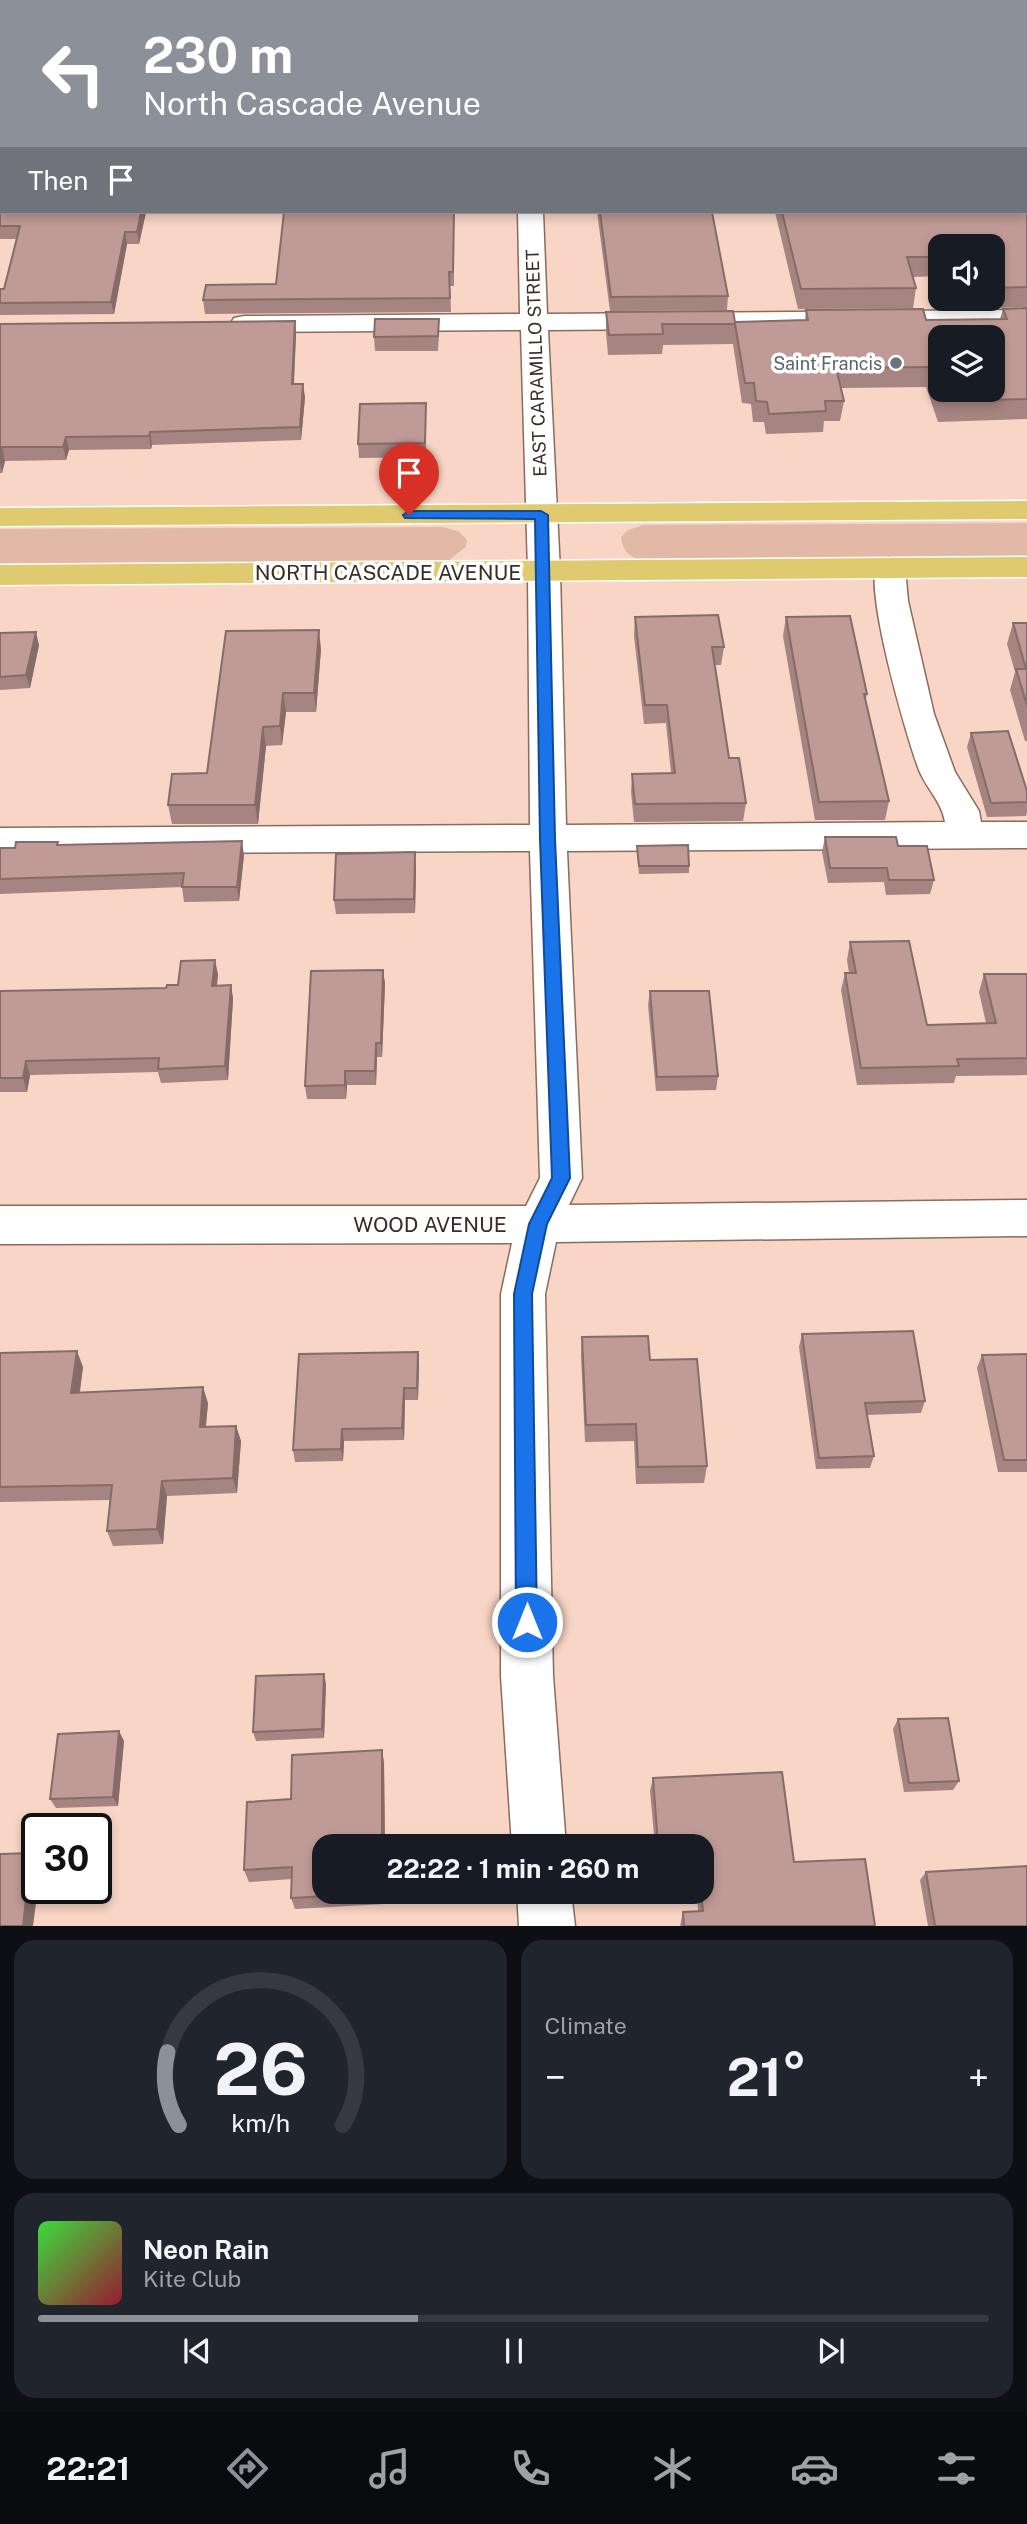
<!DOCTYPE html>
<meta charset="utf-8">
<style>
:root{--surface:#171b24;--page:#20242c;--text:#f1f3f6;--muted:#9ea1a6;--line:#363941;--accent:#8c9099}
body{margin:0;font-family:"Public Sans",sans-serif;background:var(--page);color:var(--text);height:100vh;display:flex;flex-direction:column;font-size:26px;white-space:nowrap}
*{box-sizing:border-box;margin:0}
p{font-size:23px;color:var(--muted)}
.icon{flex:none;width:38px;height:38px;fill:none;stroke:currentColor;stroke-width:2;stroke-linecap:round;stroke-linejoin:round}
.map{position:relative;height:1926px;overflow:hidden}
.side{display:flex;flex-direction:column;gap:14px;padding:14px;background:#0d0f14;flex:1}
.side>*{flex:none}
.banner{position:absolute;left:0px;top:0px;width:1027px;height:214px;box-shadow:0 4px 10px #0003;background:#8c9099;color:#fff;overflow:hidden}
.fabs{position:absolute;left:928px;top:234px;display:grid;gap:14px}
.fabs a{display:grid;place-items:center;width:77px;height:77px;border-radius:14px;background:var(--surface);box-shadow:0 4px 10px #0003;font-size:35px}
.speed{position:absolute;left:21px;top:1813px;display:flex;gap:14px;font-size:35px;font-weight:700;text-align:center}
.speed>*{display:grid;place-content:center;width:91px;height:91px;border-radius:50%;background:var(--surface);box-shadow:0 4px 10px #0003;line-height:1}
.speed .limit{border:4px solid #111;border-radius:10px;background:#fff;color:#111}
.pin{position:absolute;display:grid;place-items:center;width:60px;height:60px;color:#fff;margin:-72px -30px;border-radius:50% 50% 50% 0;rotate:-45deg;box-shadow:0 0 7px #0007}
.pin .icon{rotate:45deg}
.me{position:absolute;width:77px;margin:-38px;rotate:0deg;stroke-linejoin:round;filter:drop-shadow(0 0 5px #0008)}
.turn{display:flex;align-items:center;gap:24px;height:147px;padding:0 28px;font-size:32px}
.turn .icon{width:91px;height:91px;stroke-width:2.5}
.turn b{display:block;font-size:49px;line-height:60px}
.then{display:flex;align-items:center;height:66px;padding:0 28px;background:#0003;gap:14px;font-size:26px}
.big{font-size:52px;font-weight:700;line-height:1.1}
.side .widget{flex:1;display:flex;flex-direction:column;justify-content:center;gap:10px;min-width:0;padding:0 24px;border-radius:21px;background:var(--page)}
.side .dial{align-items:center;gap:0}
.dial svg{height:182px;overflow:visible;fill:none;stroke:var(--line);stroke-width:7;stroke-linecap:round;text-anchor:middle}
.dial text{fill:var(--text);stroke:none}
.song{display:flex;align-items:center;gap:21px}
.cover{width:84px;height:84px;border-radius:10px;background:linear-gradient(135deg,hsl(120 70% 55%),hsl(350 70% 35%))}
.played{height:7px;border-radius:4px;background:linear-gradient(90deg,var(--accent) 40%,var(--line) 40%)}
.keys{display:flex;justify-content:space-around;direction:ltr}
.heat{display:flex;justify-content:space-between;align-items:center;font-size:38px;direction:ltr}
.side .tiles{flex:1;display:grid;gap:14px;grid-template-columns:1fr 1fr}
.widget:last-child{grid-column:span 2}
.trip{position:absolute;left:312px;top:1834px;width:402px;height:70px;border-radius:21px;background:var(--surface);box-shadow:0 4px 10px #0003;font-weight:700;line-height:70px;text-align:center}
.menu{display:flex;height:112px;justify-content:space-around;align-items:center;background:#090b0e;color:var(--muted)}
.menu .icon{width:49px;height:49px}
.menu .current{color:var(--accent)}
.menu b{font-size:32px;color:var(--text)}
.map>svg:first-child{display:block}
.green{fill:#e2b9a7}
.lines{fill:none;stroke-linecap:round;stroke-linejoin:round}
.minor-casing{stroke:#8a6b5d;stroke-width:3}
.major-casing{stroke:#fff;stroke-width:3}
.minor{fill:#fff;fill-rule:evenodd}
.major{fill:#dfca70;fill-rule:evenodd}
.wall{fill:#a58481}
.shaded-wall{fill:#866c69}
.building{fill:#c09a96;stroke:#866c69;stroke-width:2;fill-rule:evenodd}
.route{fill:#1a73e8;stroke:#114b97;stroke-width:2}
.worship-dot{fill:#6b7280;stroke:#fff;stroke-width:2.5}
.labels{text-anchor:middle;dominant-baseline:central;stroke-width:7;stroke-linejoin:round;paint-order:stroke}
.far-street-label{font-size:18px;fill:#3a2c26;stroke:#fff}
.far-worship-label{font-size:18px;fill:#5b616d;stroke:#fff;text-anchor:end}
.street-label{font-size:21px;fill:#3a2c26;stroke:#fff}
</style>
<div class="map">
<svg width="1027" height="1926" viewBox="0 0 1027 1926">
<rect width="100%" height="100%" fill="#f9d5c6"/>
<g class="green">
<path d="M1027,523V557L639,560C627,555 623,550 621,537L628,530L643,525Z"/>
<polygon points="442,527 458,531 467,540 466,547 449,560 0,564 0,529"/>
</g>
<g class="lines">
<defs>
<g id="minor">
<rect x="512" y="0" width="22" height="2"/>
<rect x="0" y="27" width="2" height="14"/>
<rect x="1026" y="148" width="1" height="14"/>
<rect x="0" y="152" width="2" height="14"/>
<path d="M518,212H543L547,314L1027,310V326L548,330L560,571L566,825L945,822C942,802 926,788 919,770C907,738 862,585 878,561L889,558L900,561L905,568L908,601L934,714L955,772L979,811L981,822H1027V848L567,851L582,1178L569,1205L1027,1200V1236L556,1242L545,1294L553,1676L566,1846H512L501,1676V1294L512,1243L0,1244V1206H526L540,1178L530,851L0,854V828L530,825L528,571L521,330L244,332L234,330L230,324L234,318L244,316L520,314Z"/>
<polygon points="517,1892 571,1892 575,1926 519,1926"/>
</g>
<g id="major">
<polygon points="1027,501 1027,519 0,526 0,508"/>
<polygon points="1027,557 1027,577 0,585 0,565"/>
</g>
</defs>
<use href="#minor" class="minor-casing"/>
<use href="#major" class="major-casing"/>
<use href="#minor" class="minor"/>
<use href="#major" class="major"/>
</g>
<g class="wall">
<polygon points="823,0 1027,0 1027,19 1026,20 1027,24 1027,114 1026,114 1026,2 824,2"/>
<polygon points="0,194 146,212 139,244 127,244 114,314 0,315 0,289 4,289 17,239 0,239"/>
<polygon points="1027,196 1027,307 990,308 987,299 992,299 992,247 940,247 940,276 913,277 916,288 913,308 798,309 775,212 1026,212"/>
<polygon points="454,212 454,286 450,286 451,312 205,314 203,300 276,284"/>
<polygon points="597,212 712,212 728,296 727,310 610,311"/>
<polygon points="1027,308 1027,419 938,422 926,387 841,388 844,401 840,421 824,421 823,432 766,434 764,422 753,422 751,404 742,403 733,344 663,345 662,354 608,355 606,332 606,312 735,322 805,320 806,310 926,320 1000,319 1003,309"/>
<polygon points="295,321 296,334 294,384 305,397 301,440 152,445 151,449 69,450 66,460 5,461 2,473 0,473 0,324"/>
<polygon points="439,333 438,351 375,351 374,337"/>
<polygon points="426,417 426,457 359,458 358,444"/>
<polygon points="635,617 724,647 721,665 714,665 729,758 746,803 743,821 634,822 631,792 632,774 671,773 666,723 644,724 634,636"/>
<polygon points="786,617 867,694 865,702 889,801 885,820 815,820 783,636"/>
<polygon points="1013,623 1027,623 1027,741 1025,741 1010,690 1015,672 1007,644"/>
<polygon points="0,633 39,645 30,688 0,690"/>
<polygon points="321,649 316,712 286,712 282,745 266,746 258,824 172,824 168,805 207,773"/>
<polygon points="971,733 1027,791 1027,812 1026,816 987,817 967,747"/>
<polygon points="825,837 898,846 934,880 930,894 886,895 884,882 828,883 822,852"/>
<polygon points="58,845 244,855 239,901 184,902 182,887 0,894 0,848"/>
<polygon points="637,846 689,866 689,873 639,874 637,853"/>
<polygon points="416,867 415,913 336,914 334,900"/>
<polygon points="850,942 927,1025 986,1023 979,992 984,974 1027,974 1027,1075 956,1076 954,1083 857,1085 841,990 845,973 849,973 847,960"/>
<polygon points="383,970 385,984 382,1057 377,1057 376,1085 347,1085 346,1099 307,1099 305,1086"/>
<polygon points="218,974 217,986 231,985 233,999 228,1080 161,1083 158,1072 30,1075 27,1092 0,1092 0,991 166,988"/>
<polygon points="650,991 718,1076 716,1090 656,1091 648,1005"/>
<polygon points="802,1334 925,1401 921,1413 867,1415 874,1456 870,1468 816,1469 799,1347"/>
<polygon points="582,1337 650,1360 707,1466 704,1483 636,1484 634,1441 585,1442 581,1355"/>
<polygon points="418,1352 419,1365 418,1400 405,1400 404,1440 344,1441 343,1461 295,1462 293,1450"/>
<polygon points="0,1353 83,1367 80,1392 208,1403 206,1427 236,1426 241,1441 237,1493 167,1496 163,1544 113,1546 107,1531 110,1500 0,1502"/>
<polygon points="1027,1354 1027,1472 998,1472 977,1368 982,1355"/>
<polygon points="326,1684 324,1738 256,1741 253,1732"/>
<polygon points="898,1719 959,1781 953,1790 904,1792 893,1729"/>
<polygon points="124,1741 118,1806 56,1808 50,1799"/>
<polygon points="382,1750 384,1763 385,1846 324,1846 324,1892 385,1892 385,1904 295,1909 291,1898 292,1879 249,1882 244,1870 291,1799"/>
<polygon points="653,1778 794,1862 875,1926 680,1926 683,1912 698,1911 697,1892 702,1892 702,1846 655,1846 650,1791"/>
<polygon points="926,1872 1027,1926 928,1926 920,1880"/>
</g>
<g class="shaded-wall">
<polygon points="141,212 146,212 139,244 137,232"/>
<polygon points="125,232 127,244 114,314 111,302"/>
<polygon points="295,321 296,334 293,398 292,384"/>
<polygon points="303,384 305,397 301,440 300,427"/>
<polygon points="150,432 152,445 151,449 149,436"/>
<polygon points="66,437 69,450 66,460 63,447"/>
<polygon points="2,447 5,461 2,473 0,464 0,455"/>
<polygon points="319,630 321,649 316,712 314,693"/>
<polygon points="36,632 39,645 30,688 26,675"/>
<polygon points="283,693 286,712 282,745 280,726"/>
<polygon points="263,727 266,746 258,824 255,805"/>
<polygon points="242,841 244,855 239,901 237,887"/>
<polygon points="415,852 416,867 415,913 414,899"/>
<polygon points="215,960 218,974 215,1000 212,986"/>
<polygon points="383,970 385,984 382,1057 381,1043"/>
<polygon points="231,985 233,999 228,1080 225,1066"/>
<polygon points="376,1043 377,1057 376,1085 375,1071"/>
<polygon points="26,1061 30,1075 27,1092 23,1078"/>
<polygon points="345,1071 347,1085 346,1099 345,1085"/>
<polygon points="77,1351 83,1367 77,1409 71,1393"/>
<polygon points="418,1352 419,1365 418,1400 417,1388"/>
<polygon points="203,1387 208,1403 204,1443 200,1427"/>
<polygon points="404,1388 405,1400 404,1440 402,1428"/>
<polygon points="236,1426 241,1441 237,1493 233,1478"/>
<polygon points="342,1429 344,1441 343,1461 341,1449"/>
<polygon points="162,1481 167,1496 163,1544 157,1529"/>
<polygon points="324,1674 326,1684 324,1738 322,1729"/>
<polygon points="119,1731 124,1741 118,1806 113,1797"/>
<polygon points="382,1750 384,1763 385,1846 382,1846"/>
<polygon points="31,1853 37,1860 38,1888 33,1926 23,1926"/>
</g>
<g class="building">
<polygon points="48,0 139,0 139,2 47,2"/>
<polygon points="207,0 289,0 289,2 206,2"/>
<polygon points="371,0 456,0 456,2 310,2 310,1"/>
<polygon points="578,0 764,0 765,2 578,2"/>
<polygon points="829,0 1027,0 1027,9 1026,10 1026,23 1027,24 1027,102 1026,102 1026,2 830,2"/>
<polygon points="2,193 2,212 141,212 137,232 125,232 111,302 0,303 0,289 4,289 20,226 0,226 0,194"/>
<polygon points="1026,193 1027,196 1027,287 995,288 992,282 992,247 940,247 940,257 907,257 916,288 801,289 782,212 1026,212"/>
<polygon points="284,212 454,212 453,272 449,272 450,298 203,300 206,285 276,284"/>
<polygon points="600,212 712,212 728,296 611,297"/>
<path d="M1027,308V399L943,401L930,367L836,368L844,401H825L826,411L769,414L767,402L756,401L754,383H745L735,324H662L663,334L609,335L606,312L733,311L735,322L808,320L806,310L923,309L926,320L1007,319L1003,309ZM940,338H992V390H940Z"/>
<polygon points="375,319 439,319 438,336 374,337"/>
<polygon points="295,321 292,384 303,384 300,427 150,432 149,436 66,437 63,447 2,447 0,455 0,324"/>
<polygon points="426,403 425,443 358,444 360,404"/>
<polygon points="718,615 724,647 712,647 729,758 739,758 746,803 635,804 632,774 675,773 667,705 645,705 635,617"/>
<polygon points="850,616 867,694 864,694 889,801 819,802 786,617"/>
<polygon points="1013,623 1027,623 1027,705 1016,669 1026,669"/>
<polygon points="319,630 314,693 283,693 280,726 263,727 255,805 168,805 172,774 207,773 226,631"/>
<polygon points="36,632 26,675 0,677 0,633"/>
<polygon points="1008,731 1027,791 1027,802 991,803 971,733"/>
<polygon points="825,837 896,837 898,846 927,846 934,880 889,880 887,868 830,868"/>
<polygon points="242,841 237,887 182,887 184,873 0,879 0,848 15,848 16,842 58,842 57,845"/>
<polygon points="688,845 689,866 639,866 637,846"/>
<polygon points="415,852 414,899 334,900 336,854"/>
<polygon points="909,941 927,1025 996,1023 984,974 1027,974 1027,1058 957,1059 959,1066 861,1068 845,973 856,973 850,942"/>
<polygon points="215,960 212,986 231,985 225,1066 158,1069 159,1058 26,1061 23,1078 0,1078 0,991 166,988 167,985 178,985 181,961"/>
<polygon points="383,970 381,1043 376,1043 375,1071 345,1071 345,1085 305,1086 311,971"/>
<polygon points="650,991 709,991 718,1076 657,1077"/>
<polygon points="913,1331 925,1401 865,1403 874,1456 819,1458 802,1334"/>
<polygon points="648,1336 650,1360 697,1359 707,1466 638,1467 636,1424 586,1425 582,1337"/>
<polygon points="77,1351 71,1393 203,1387 200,1427 236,1426 233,1478 162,1481 157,1529 107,1531 112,1485 0,1487 0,1353"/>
<polygon points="418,1352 417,1388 404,1388 402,1428 342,1429 341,1449 293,1450 299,1354"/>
<polygon points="1027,1354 1027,1460 1004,1460 982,1355"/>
<polygon points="324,1674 322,1729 253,1732 256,1676"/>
<polygon points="948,1718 959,1781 909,1783 898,1719"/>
<polygon points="119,1731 113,1797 50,1799 58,1734"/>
<polygon points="382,1750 382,1846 324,1846 324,1892 382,1893 291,1898 292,1867 244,1870 247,1802 291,1799 292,1755"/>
<polygon points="782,1772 794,1862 865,1859 875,1926 684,1926 683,1912 703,1911 701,1892 702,1846 697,1846 696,1842 658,1844 653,1778"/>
<polygon points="31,1853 23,1926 0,1926 0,1854"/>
<polygon points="1027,1866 1027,1926 935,1926 926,1872"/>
</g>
<polygon class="route" points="409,511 541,511 548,515 555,839 570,1178 547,1224 532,1294 537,1622 534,1629 527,1632 519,1629 516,1622 514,1294 529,1224 552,1178 540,839 535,519 405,518 403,515"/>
<circle class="worship-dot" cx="896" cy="363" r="7"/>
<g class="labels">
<g class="far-street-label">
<text transform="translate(536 363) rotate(-92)">EAST CARAMILLO STREET</text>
</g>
<g class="far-worship-label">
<text x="882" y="363">Saint Francis</text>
</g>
<g class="street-label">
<text x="388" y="572">NORTH CASCADE AVENUE</text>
<text x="430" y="1224">WOOD AVENUE</text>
</g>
</g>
</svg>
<div class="fabs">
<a><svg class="icon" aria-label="sound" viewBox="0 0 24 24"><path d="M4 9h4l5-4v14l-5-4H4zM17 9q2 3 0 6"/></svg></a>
<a><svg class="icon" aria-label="layers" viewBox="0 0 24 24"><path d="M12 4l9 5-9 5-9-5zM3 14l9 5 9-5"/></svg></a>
</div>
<div class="speed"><div class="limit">30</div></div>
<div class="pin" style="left:409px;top:515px;background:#d93025"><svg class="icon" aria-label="arrive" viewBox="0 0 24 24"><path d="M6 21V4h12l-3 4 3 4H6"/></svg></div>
<svg class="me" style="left:527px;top:1622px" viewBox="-20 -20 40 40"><circle r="17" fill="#1a73e8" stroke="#fff" stroke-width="3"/><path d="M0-11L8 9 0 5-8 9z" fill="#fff"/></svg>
<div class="trip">22:22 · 1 min · 260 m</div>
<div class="banner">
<div class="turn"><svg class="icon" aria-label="left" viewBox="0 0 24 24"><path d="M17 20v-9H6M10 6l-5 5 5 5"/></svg><div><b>230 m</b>North Cascade Avenue</div></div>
<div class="then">Then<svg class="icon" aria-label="arrive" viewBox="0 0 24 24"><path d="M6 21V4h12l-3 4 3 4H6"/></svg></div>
</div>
</div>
<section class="side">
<div class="tiles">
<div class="widget dial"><svg viewBox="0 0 100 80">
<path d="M14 69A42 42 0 1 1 86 69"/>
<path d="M14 69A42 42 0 0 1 9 37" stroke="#8c9099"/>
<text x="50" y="56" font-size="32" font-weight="700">26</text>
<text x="50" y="72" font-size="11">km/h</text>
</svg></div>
<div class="widget"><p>Climate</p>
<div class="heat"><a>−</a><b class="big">21°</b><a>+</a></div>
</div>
<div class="widget">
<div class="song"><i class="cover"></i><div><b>Neon Rain</b><p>Kite Club</p></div></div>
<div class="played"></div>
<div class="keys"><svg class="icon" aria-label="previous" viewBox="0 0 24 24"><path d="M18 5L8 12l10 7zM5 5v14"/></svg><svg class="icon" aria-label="pause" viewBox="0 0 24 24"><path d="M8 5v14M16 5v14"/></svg><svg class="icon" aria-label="next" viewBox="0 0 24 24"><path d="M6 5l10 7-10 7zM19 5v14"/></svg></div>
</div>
</div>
</section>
<nav class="menu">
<b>22:21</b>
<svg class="icon current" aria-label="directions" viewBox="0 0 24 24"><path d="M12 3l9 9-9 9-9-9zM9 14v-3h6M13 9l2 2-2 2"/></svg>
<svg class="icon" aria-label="music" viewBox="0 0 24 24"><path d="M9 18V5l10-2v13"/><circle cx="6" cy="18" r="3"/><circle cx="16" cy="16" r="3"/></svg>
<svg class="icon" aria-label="phone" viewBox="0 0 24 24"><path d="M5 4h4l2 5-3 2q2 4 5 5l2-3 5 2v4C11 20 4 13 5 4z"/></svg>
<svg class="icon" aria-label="climate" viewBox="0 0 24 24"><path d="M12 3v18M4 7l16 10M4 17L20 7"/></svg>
<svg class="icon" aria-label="car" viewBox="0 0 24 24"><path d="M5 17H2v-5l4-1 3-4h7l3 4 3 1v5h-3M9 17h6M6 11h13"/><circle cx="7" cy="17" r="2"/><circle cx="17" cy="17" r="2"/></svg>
<svg class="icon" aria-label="filters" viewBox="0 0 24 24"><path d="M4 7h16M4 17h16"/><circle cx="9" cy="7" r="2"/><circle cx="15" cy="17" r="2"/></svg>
</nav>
